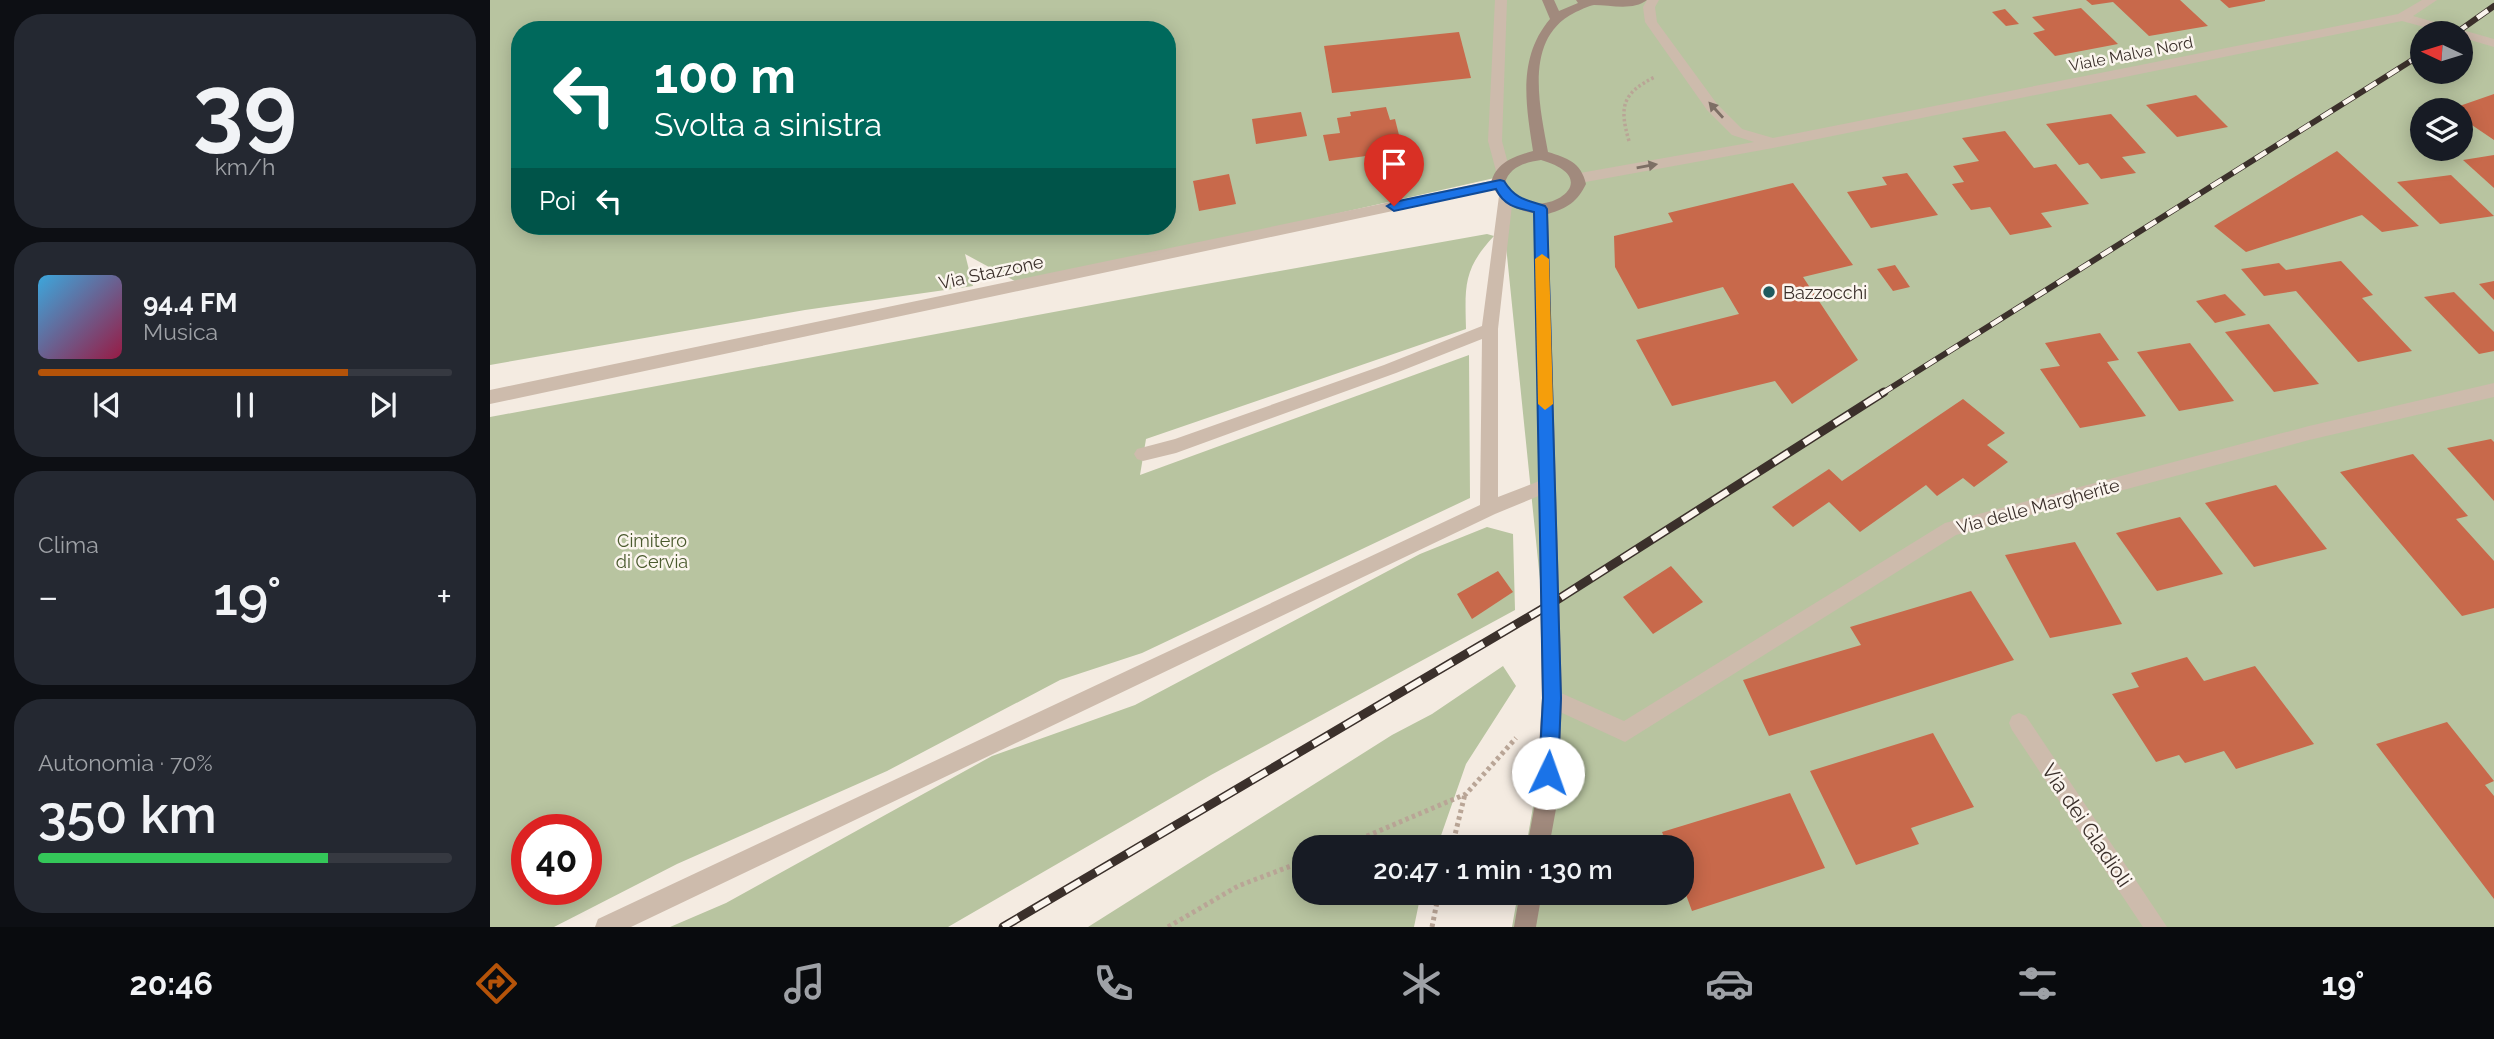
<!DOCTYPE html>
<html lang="it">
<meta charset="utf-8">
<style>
:root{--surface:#171b24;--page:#242831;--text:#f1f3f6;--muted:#9ea1a6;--line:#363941;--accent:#b45309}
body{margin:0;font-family:Raleway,sans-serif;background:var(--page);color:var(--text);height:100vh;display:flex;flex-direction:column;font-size:26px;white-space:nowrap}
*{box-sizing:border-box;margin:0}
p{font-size:23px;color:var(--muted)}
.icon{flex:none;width:38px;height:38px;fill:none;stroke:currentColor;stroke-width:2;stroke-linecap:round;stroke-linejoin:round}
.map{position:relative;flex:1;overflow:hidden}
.drawer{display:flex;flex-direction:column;gap:14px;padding:14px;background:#0d0f14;width:490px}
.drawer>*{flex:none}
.hud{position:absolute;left:21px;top:21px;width:665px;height:214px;border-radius:28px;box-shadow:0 4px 18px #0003;background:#00695c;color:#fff;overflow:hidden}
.needle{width:46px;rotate:274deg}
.buttons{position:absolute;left:1920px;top:21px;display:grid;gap:14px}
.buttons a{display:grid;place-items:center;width:63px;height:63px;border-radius:50%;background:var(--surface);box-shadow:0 4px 18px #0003;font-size:35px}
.speed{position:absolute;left:21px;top:814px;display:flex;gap:14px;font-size:35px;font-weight:700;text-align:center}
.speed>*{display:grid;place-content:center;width:91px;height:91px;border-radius:50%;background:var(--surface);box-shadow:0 4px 18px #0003;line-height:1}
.speed .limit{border:10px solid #d22;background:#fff;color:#111}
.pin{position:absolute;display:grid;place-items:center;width:60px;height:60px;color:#fff;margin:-72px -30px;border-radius:50% 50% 50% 0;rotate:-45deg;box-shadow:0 0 7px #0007}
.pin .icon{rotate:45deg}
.me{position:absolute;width:77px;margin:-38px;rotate:3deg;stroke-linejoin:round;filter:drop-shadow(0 0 5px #0008)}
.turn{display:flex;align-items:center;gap:24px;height:147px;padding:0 28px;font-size:32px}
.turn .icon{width:91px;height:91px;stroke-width:2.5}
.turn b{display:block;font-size:49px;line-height:60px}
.then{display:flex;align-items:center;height:66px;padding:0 28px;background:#0003;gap:14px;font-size:26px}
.big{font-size:52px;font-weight:600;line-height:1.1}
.drawer .card{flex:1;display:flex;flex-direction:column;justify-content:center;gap:10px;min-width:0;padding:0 24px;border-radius:28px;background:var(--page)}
.drawer .dial{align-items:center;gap:0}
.dial b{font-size:91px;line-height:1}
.song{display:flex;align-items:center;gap:21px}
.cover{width:84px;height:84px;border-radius:10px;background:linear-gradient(135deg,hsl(200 70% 55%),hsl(340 70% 35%))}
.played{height:7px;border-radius:4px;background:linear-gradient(90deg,var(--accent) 75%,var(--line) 75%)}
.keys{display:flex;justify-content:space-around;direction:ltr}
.heat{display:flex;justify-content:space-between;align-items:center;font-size:38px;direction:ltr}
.charge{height:10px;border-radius:5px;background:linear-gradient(90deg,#34c759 70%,var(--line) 0)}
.trip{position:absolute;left:802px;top:835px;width:402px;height:70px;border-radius:28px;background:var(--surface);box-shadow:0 4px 18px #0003;font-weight:600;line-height:70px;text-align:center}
.menu{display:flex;height:112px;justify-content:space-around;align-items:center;background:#090b0e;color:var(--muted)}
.menu .icon{width:49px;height:49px}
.menu .selected{color:var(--accent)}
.menu b{font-size:32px;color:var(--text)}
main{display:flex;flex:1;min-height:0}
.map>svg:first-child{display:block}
.green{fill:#b8c4a0;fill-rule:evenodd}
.building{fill:#c8694b}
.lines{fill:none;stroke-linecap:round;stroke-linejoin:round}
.path-far1{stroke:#b9a596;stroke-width:3.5;stroke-dasharray:2.5 2.5;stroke-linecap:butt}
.path{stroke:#b9a596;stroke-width:5;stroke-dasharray:3.5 3.5;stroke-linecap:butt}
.lane{fill:#cdbbac;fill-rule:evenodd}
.street{fill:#cdbbac;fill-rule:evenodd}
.secondary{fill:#a18a7d;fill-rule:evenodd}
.rail-far1-casing{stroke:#3b302b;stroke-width:6}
.rail-casing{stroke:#3b302b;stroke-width:9}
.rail-far1{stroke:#fbf5ee;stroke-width:4.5;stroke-dasharray:13;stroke-linecap:butt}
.rail{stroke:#fbf5ee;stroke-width:6;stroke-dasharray:18;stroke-linecap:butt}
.oneway{fill:#7d6f65}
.route{fill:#1a73e8;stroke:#114b97;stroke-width:2}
.slow{fill:#f59e0b}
.poi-dot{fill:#1f5a5e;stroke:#fbf5ee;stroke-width:2.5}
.labels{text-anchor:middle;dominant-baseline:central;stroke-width:5;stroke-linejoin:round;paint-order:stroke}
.far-street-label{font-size:16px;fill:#3b302b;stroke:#fbf5ee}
.street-label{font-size:18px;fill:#3b302b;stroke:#fbf5ee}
.poi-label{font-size:18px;fill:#3b302b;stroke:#fbf5ee;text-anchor:start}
.park-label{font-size:18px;fill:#4a5a2e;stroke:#fbf5ee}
.near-street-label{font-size:21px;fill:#3b302b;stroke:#fbf5ee}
</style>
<main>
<section class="drawer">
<div class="card dial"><b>39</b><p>km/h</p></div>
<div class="card">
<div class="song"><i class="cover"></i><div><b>94.4 FM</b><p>Musica</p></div></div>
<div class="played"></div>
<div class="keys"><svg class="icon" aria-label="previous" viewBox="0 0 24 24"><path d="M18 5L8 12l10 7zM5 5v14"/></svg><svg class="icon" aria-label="pause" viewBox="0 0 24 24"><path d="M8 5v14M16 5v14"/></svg><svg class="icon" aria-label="next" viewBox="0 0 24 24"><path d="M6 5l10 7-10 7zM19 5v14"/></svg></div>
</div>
<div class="card"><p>Clima</p>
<div class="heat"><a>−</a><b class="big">19°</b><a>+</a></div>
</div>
<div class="card"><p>Autonomia · 70%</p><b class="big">350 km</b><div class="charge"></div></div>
</section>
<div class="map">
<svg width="2004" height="927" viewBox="0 0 2004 927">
<rect width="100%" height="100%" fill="#f4ebe1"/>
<g class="green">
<path d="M0,0H2004V927H1022L1028,893L1192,892V847H1036L1062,698L1009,177L532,285L475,254L483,286L315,310L0,365ZM30,30H677V226H30ZM1932,33H1970V72H1932ZM1932,110H1970V149H1932Z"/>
<path d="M997,234L1004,236C973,269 975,286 976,329L656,439L650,475L979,355L980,498L652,653L570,680L397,771L187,864L64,927H0V417L677,291ZM37,830H96V889H37Z"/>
<polygon points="997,527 1023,534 1025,610 721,775 458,927 180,927 236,903 502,756 645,705 930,554"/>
<polygon points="1013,666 1026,686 976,764 947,847 814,847 814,892 931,893 924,927 598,927 902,735 942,714"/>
</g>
<g class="building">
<polygon points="1596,0 1690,0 1718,26 1659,36 1623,2 1602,5"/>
<polygon points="1730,0 1775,0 1775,1 1739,8"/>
<polygon points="1591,8 1628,44 1565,56 1543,33 1555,30 1542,17"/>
<polygon points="1515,9 1529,24 1516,26 1502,12"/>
<polygon points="969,32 981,78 842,93 834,46"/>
<polygon points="2004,94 2004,140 1970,117 1970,110 1958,110"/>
<polygon points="1706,95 1738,127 1687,137 1656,105"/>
<polygon points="896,107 900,120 905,119 913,151 839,161 833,135 850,133 847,118 861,116 860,112"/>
<polygon points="811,112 817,136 766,144 762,119"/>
<polygon points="1621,114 1656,153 1632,157 1646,173 1611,179 1598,163 1589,165 1556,124"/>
<polygon points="1515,131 1544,168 1566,164 1599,204 1551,213 1562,227 1520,235 1500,207 1481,210 1462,184 1474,182 1463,166 1489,161 1472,138"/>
<polygon points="1847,151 1929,226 1892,232 1872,215 1756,252 1724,226"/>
<polygon points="2004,155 2004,188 1973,160"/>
<polygon points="1417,173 1448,215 1381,228 1357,192 1397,185 1392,177"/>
<polygon points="739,174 746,204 709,211 703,181"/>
<polygon points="1961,175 2004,216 1950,224 1907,182"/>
<polygon points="1303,183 1363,265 1313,277 1368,360 1302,404 1285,381 1182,406 1146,340 1249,314 1233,287 1148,309 1125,267 1124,236 1183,222 1178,213"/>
<polygon points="1851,261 1883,295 1872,298 1922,351 1868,362 1806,291 1774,296 1751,269 1789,263 1796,270"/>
<polygon points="1405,265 1420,287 1403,291 1387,269"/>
<polygon points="2004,281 2004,300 1989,284"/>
<polygon points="1964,292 2004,332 2004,351 1989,354 1934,297"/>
<polygon points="1735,294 1756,315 1725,323 1706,301"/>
<polygon points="1779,324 1829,384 1784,392 1735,332"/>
<polygon points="1610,333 1629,360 1617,362 1656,416 1590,428 1550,369 1570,366 1555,343"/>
<polygon points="1700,343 1744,401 1689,411 1647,352"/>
<polygon points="1473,399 1515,433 1497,445 1518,462 1484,487 1473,478 1447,496 1436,485 1370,532 1339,502 1303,527 1282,507 1339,469 1352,481"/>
<polygon points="2001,439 2004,442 2004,501 1957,448"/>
<polygon points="1923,454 1978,516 1966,519 2004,561 2004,608 1972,616 1850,472"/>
<polygon points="1786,485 1837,549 1764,567 1715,503"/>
<polygon points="1690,517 1733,574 1667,591 1626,533"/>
<polygon points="1585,542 1632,624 1560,638 1515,555"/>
<polygon points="1181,566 1213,602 1163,634 1133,597"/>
<polygon points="1008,571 1023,592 982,619 967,594"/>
<polygon points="1481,591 1524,660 1279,736 1253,680 1371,645 1360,627"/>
<polygon points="1697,657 1714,681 1765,666 1824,744 1746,769 1734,751 1695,763 1689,755 1666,762 1622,694 1649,687 1641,673"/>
<polygon points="1957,722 2004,781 1995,785 2004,796 2004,899 1886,744"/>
<polygon points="1443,733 1484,807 1421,828 1429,844 1366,865 1320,771"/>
<polygon points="1300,793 1335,868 1202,911 1192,884 1192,847 1178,847 1172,832"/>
</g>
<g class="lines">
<path class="path-far1" d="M1139,141C1129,107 1132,93 1165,77"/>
<g class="path">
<polyline points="851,847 976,794 1026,738"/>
<polyline points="962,847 975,794"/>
<polyline points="678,927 748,886 814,861"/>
<polyline points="942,927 949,892"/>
</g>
<g class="lane">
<polygon points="1005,0 1017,0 1012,141 1020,171 1013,176 1006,171 998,141"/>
<polygon points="1016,191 1023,196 1008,329 1008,497 1057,478 1063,480 1066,485 1063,490 1005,514 141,927 105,927 108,919 990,505 992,339 906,373 686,453 653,461 647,459 644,454 647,449 685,439 894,365 992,326 1009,196"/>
</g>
<g class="street">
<polygon points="1157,0 1169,0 1165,7 1167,22 1227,104 1252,129 1283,138 1908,14 1932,0 1947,0 1923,16 2004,39 2004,47 1970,37 1970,33 1956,33 1912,21 1283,148 1090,183 1085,181 1083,178 1090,173 1264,142 1242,135 1217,110 1155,22 1153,7"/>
<polygon points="1010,179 1015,181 1017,184 1015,187 0,404 0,390"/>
<polygon points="2004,383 2004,397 1819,440 1466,535 1135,742 1055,705 1052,698 1055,691 1062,689 1134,721 1455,523 1819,426"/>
<polygon points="1529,713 1536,716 1677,927 1653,927 1522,730 1519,723 1522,716"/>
</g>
<g class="secondary">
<path d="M1052,0H1064L1069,11L1088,3L1086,0H1157C1143,11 1121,5 1104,5C1098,6 1090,10 1084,13C1033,39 1050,107 1058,152C1077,158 1091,162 1096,184C1087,202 1078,208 1058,214L1072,698L1068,798L1059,847H1037L1046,798L1052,698L1044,213C1025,211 1008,200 1001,183C1006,162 1025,156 1043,151C1036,105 1027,58 1060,19ZM1051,160C1128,182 1034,232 1015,183C1019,167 1036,162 1051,160Z"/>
<polygon points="1030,892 1052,892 1046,927 1024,927"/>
</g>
<defs>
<g id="rail-far1">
<polyline points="1966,33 2004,6"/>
<polyline points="1391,394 1932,54"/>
</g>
<polyline id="rail" points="513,927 1059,605 1394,392"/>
</defs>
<use href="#rail-far1" class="rail-far1-casing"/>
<use href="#rail" class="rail-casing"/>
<use href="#rail-far1" class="rail-far1"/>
<use href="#rail" class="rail"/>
</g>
<defs><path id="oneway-solid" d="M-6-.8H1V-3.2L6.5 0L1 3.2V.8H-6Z" transform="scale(1.75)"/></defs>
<g class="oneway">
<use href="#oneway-solid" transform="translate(1226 110) rotate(-132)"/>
<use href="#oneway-solid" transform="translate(1157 166) rotate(-10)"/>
</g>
<path class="route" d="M1010,180L1014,181C1025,199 1036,200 1055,206L1057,209L1071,698L1068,773L1065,780L1058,782L1051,780L1049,773L1053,698L1044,212C1027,208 1014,206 1006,189L904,211L897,206L904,202Z"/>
<polygon class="slow" points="1052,254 1059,259 1063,404 1055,410 1048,404 1045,259"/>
<circle class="poi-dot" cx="1279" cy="292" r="7"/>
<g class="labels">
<g class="far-street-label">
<text transform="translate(1641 54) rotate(-11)">Viale Malva Nord</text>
</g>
<g class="street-label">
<text transform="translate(501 272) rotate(-12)">Via Stazzone</text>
<text transform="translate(1548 506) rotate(-15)">Via delle Margherite</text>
</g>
<g class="poi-label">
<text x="1293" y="292">Bazzocchi</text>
</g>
<g class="park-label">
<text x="162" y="540">Cimitero<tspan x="162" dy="21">di Cervia</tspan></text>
</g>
<g class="near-street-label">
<text transform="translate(1597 825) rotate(56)">Via dei Gladioli</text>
</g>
</g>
</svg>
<div class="buttons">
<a><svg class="needle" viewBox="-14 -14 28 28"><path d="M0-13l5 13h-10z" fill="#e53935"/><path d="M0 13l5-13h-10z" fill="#9ea1a6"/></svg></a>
<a><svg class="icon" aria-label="layers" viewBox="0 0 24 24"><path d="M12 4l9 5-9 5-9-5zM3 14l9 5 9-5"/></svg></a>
</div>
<div class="speed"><div class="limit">40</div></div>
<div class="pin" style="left:904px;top:206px;background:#d93025"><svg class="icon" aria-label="arrive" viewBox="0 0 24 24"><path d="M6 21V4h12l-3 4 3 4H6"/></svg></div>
<svg class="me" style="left:1058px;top:773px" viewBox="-20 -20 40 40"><circle r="19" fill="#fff"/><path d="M0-13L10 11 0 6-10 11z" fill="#1a73e8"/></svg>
<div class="trip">20:47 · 1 min · 130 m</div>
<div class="hud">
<div class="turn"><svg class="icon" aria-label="left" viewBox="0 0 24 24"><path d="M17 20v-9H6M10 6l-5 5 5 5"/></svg><div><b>100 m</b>Svolta a sinistra</div></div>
<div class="then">Poi<svg class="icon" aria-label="left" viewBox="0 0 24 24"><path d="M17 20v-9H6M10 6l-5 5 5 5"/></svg></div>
</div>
</div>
</main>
<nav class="menu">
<b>20:46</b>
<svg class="icon selected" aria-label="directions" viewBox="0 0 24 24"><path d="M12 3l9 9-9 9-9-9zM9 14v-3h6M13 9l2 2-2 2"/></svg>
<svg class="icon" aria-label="music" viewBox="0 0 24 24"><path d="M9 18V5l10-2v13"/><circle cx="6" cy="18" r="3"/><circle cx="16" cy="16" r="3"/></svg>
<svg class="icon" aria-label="phone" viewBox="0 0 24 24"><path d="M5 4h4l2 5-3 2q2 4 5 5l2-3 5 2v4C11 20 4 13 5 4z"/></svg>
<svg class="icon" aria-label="climate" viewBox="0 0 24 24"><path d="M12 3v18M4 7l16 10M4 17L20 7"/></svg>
<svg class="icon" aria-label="car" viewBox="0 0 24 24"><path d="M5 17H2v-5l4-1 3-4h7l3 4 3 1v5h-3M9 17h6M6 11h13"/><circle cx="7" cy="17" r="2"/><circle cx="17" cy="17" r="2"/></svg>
<svg class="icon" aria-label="filters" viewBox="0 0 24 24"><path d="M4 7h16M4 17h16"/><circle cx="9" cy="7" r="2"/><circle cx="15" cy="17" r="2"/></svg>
<b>19°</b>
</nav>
